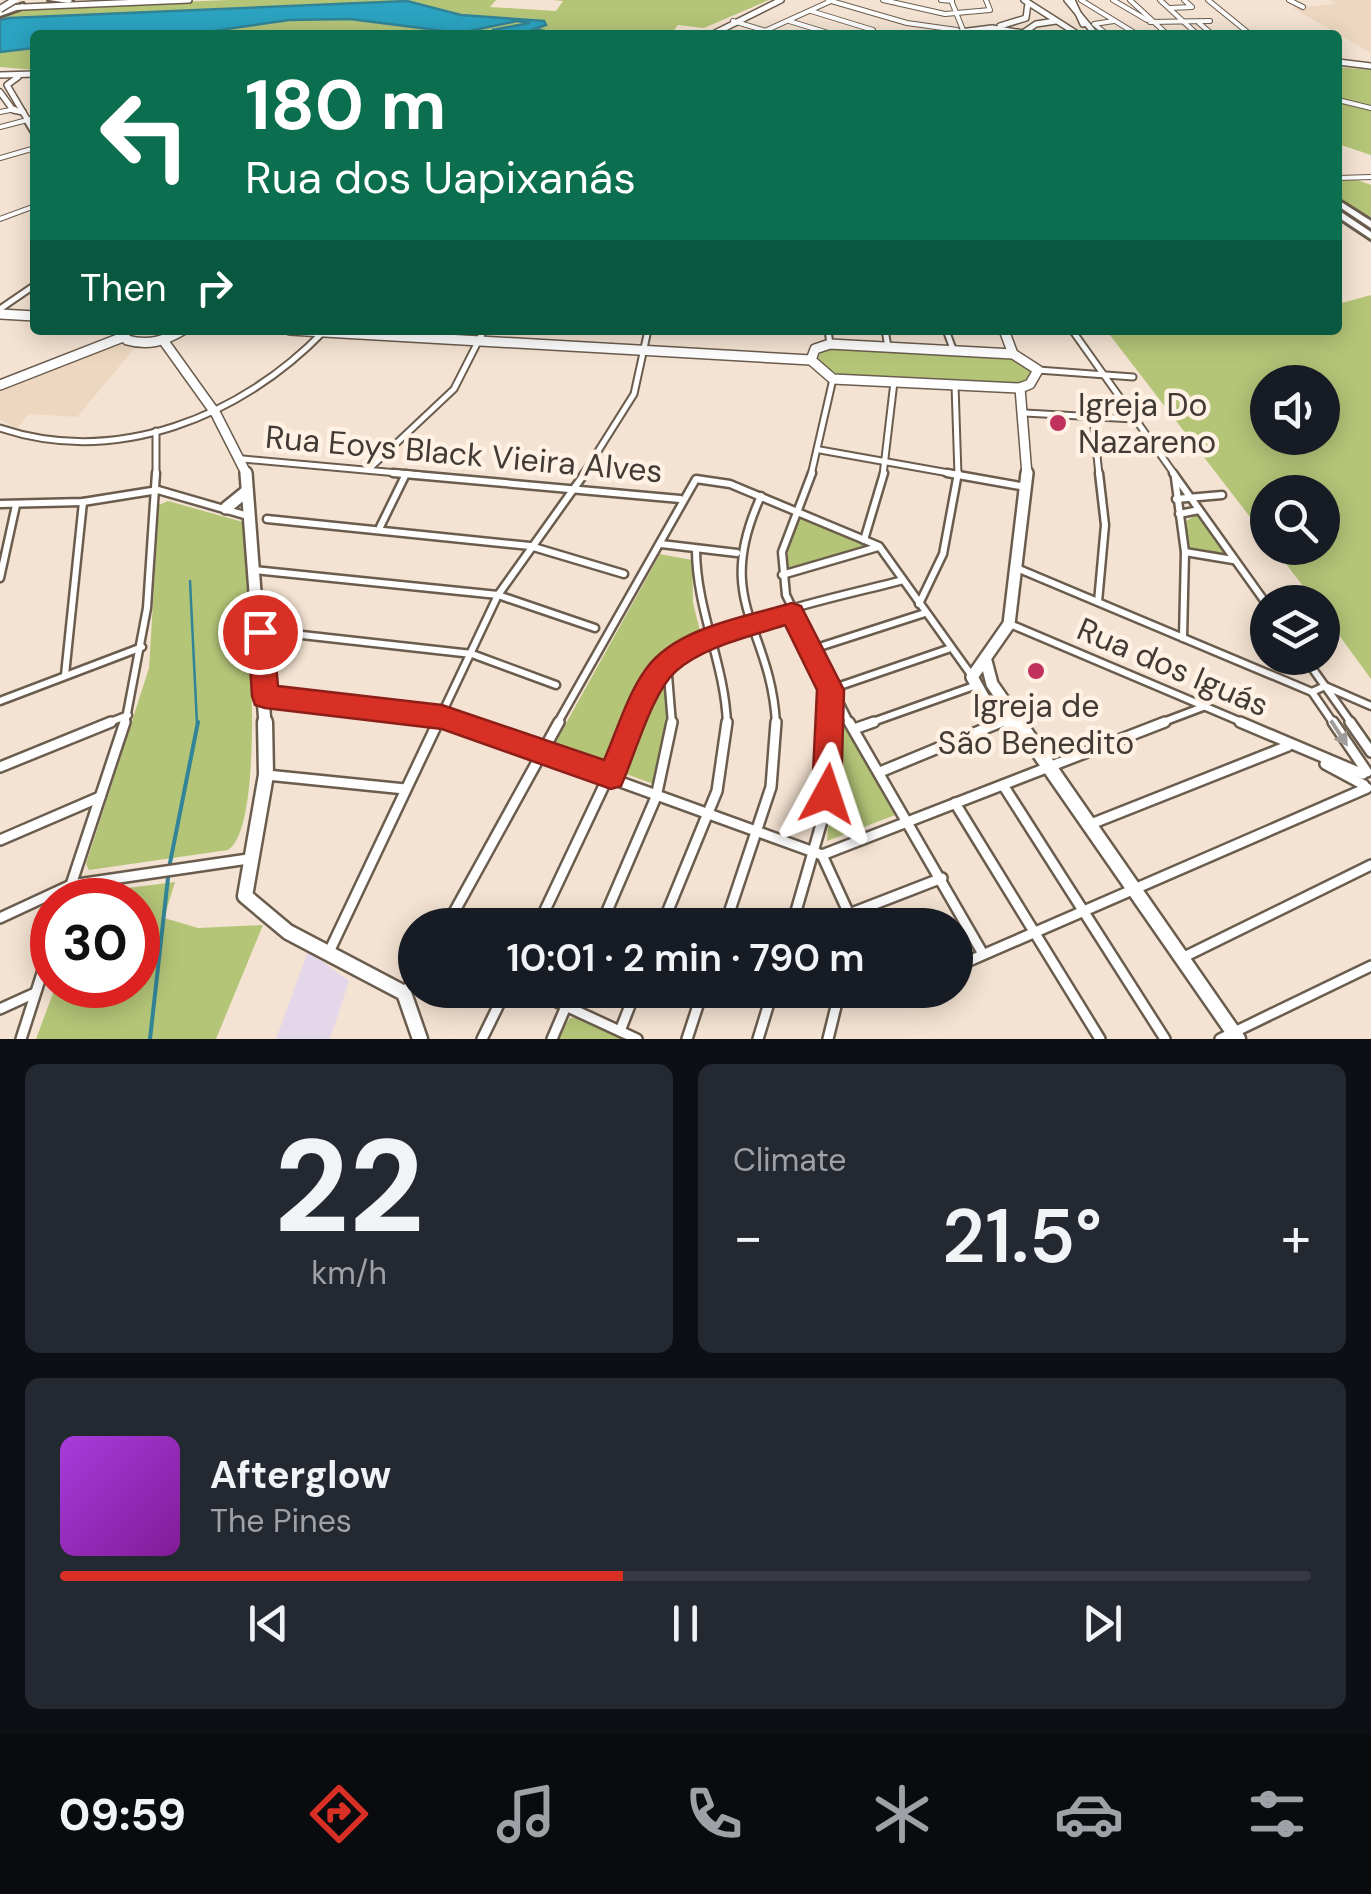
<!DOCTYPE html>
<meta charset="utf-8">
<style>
:root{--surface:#171b24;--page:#242831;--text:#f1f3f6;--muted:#9ea1a6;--line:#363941;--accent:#d93025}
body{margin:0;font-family:"DM Sans",sans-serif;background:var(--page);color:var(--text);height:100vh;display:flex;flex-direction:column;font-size:38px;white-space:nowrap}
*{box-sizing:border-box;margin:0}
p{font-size:32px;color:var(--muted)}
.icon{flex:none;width:55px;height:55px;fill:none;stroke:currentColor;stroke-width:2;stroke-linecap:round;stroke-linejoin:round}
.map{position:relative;height:1039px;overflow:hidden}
.drawer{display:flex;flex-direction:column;gap:25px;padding:25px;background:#0d0f14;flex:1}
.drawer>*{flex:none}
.top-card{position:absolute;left:30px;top:30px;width:1312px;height:305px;border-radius:10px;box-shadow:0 5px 25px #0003;background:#0b6e4f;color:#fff;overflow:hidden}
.buttons{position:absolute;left:1250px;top:365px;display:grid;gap:20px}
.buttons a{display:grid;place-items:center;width:90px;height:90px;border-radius:50%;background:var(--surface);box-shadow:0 5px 25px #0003;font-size:50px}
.speed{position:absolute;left:30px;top:878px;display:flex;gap:20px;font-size:50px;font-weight:700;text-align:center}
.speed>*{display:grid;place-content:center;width:130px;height:130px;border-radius:50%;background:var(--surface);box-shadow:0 5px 25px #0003;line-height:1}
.speed .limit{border:15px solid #d22;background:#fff;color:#111}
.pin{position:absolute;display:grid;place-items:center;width:85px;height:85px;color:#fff;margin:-42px;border:5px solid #fff;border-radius:50%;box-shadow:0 2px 10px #0007}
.me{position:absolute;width:110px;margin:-55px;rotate:5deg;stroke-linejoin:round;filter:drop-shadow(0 0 8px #0008)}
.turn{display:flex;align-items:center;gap:35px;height:210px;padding:0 50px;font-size:45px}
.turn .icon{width:130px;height:130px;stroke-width:2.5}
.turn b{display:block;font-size:70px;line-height:85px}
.then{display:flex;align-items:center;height:95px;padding:0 50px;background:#0003;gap:20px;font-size:38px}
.big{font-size:75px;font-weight:600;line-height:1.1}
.drawer .card{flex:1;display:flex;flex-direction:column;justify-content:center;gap:15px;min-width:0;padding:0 35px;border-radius:15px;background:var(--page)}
.drawer .dial{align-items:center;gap:0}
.dial b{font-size:130px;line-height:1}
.song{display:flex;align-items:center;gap:30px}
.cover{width:120px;height:120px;border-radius:15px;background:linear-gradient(135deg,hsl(280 70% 55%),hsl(290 70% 35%))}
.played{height:10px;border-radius:5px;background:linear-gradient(90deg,var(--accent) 45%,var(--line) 45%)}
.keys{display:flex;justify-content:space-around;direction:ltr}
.heat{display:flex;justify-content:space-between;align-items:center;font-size:55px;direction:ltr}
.drawer .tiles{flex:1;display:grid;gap:25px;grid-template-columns:1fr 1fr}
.card:last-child{grid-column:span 2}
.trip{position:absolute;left:398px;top:908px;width:575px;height:100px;border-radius:50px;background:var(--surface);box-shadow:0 5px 25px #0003;font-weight:600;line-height:100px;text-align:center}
.dock{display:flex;height:160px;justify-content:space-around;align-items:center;background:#090b0e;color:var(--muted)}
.dock .icon{width:70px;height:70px}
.dock .selected{color:var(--accent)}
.dock b{font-size:45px;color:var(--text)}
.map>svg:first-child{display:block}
.built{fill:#edd7c0}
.medical{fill:#e5d7ea}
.green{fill:#b4c578;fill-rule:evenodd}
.water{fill:#2ba3c1;stroke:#328497;stroke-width:2.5}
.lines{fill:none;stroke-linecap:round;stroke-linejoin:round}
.stream-far1{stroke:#328497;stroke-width:2.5}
.stream{stroke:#328497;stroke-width:4}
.street-far3-casing{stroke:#6b5d4e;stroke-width:6}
.street-far2-casing{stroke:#6b5d4e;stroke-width:9}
.street-far1-casing{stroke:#6b5d4e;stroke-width:11}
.street-casing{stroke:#6b5d4e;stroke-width:14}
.secondary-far4-casing{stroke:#6b5d4e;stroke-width:8}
.secondary-far3-casing{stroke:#6b5d4e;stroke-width:10}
.secondary-far2-casing{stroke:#6b5d4e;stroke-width:12}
.secondary-far1-casing{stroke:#6b5d4e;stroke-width:16}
.secondary-casing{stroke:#6b5d4e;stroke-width:19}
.primary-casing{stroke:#6b5d4e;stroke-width:8}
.highway-casing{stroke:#6b5d4e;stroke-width:6}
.street-far3{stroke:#fff;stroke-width:4}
.street-far2{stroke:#fff;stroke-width:5}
.street-far1{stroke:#fff;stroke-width:6}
.street{stroke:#fff;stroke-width:9}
.secondary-far4{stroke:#fff;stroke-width:5}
.secondary-far3{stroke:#fff;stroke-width:6}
.secondary-far2{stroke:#fff;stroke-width:9}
.secondary-far1{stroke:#fff;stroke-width:11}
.secondary{stroke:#fff;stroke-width:14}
.primary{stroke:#fff;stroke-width:5}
.highway{fill:#fff;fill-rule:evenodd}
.highway-bridge-casing{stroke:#6b5d4e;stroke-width:9;stroke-linecap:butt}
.highway-bridge{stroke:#fff;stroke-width:6}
.oneway{fill:#a09d9a}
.route{fill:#d93025;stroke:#8d1f18;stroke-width:2.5}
.poi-dot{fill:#c0315e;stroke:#fff1e4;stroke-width:4}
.labels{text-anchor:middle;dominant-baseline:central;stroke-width:9;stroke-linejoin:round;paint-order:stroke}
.poi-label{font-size:32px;fill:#423b35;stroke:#fff1e4;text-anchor:start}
.street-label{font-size:32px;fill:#423b35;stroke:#fff1e4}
</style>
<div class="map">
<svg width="1371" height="1039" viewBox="0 0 1371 1039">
<rect width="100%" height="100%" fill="#f4e3d2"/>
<g class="built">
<polygon points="1330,0 1371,0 1371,53 1293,8 1336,4"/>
<polygon points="122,338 137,345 77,417 29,414 17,428 0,420 0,386"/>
</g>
<polygon class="medical" points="308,951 349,981 330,1039 276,1039"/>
<g class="green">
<polygon points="229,0 496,0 490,7 556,11 563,1 553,0 769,0 704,28 678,25 670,35 35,35 35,70 0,67 0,15 25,8"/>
<polygon points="1338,67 1371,70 1371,106 1338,98"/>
<polygon points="1338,101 1371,109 1371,155 1338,144"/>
<polygon points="1352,178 1371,185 1371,219 1338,197 1338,179"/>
<path d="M1371,295V679L1323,613L1322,602H1315L1274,548H1322V492H1268L1267,539L1106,330H1338V304ZM1268,382H1322V438H1268Z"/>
<polygon points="831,347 1013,358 1033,372 1029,381 1017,385 840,376 817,360 822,350"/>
<path d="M168,501L243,522C246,576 269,824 228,850L89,870L86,864L149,668L159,505Z"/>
<polygon points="1198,514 1227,555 1188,548 1186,521"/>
<polygon points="800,517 869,546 788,570 788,551"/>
<path d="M660,554L692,560L693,603L702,639C646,666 635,714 609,767L554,745Z"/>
<polygon points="665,674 673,715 656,785 618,771 654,688"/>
<polygon points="842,716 898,814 827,841 834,759 832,717"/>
<polygon points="175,882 164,918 198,928 263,925 216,1039 36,1039 56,985 138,985 138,900 116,900 120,889"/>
<polygon points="581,1017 628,1039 555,1039 570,1018"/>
</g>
<polygon class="water" points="407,1 461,15 544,21 546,25 534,29 550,32 507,35 511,33 492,30 530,23 517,21 460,33 350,19 289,20 186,35 35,35 35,48 0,52 0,20 9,18"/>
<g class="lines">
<polyline class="stream-far1" points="190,581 197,724"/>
<g class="stream">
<polyline points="170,863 198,722"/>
<polyline points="150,1039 168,878"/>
</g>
<defs>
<g id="street-far3">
<polyline points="828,0 907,23 957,30"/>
<polyline points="883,0 945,14 990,10 986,0"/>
<polyline points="941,0 952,1"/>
<polyline points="951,0 963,30"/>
<polyline points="1081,0 1138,35"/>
<polyline points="1113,0 1147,20"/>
<polyline points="1130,0 1168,35"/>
<polyline points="1160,0 1198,35"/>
<polyline points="1208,0 1251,35"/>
<polyline points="1289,0 1303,7"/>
<polyline points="1170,8 1192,7 1184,0"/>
<polyline points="811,11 873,30 867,35"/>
<polyline points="733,21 779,35"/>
<polyline points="789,21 835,35"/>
<polyline points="1150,22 1210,21"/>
<polyline points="1199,23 1213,35"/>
<polyline points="756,35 831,1"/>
<polyline points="1108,35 1094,24 1114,21"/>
<polyline points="1338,100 1371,108"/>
<polyline points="0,112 15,109"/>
<polyline points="0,127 35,118"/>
<polyline points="0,158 35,148"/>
<polyline points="1338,178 1371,177"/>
<polyline points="0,219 35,206"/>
</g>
<g id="street-far2">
<polyline points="0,309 35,285"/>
<polyline points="828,330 830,344"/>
<polyline points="885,330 888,347"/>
<polyline points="946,330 953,349"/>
<polyline points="1072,330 1175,475"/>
<polyline points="1038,370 1133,377"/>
<polyline points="955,385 958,475"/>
<polyline points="1025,413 1134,419"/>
<polyline points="1093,417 1099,475"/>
<path d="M0,428C117,467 241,417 324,331"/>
<polyline points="156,431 156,475"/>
<polyline points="820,450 960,475"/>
<polyline points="243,459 420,475"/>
<polyline points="369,469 454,389 484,330"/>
<polyline points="583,475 634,394 648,330"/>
<polyline points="811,475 833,379"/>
<polyline points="883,475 894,382"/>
</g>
<g id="street-far1">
<polyline points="393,473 680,499"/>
<polyline points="812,473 782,552 786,595 850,724"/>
<polyline points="947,473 1026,487"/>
<polyline points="1173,473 1268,606"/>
<polyline points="1175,478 1185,552 1183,638"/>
<path d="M761,496C712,603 771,626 776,724"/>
<polyline points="1176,499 1222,495"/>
<polyline points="0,504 83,502 158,490 248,516"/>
<polyline points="1179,514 1199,510"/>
<polyline points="267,519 530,546 624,574"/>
<polyline points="380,527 406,474"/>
<polyline points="864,540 884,473"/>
<polyline points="661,544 737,553"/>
<path d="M696,549C696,610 725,664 727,724"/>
<polyline points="1185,552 1233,560"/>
<polyline points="1019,569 1312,692 1325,686 1371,706"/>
<polyline points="254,570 498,595 595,628"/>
<polyline points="782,575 878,547"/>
<polyline points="0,578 16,505"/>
<polyline points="1098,602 1105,525 1099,473"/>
<polyline points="919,604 943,554 958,473"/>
<polyline points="1010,624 1246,724"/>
<polyline points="293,634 472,654 556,685"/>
<polyline points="810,650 925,613"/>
<polyline points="1305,658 1352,724"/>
<polyline points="667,663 672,724"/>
<polyline points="65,675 83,502"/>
<polyline points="831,689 948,649"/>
<polyline points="830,691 830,724"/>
<polyline points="1312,692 1334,724"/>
<polyline points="265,697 442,717 462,724"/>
<polyline points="0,701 142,647"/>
<polyline points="105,724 128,715"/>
<polyline points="125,724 147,608 156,473"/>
<polyline points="437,724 498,595 585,473"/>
<polyline points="557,724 696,479 730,484 879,546 972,676"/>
<path d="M633,724C640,709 646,688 657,676C712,619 829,600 903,580"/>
<polyline points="867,724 974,686"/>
<polyline points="995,724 1003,721"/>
<polyline points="1158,724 1203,707"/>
</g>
<g id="street">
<polyline points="455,722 822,855 1165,722"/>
<polyline points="849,722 983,954"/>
<polyline points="1240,722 1363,774"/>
<polyline points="1333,722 1367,772"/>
<polyline points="1350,722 1371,752"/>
<polyline points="854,729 874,722"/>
<polyline points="1325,764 1364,785"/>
<polyline points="0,767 111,722"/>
<polyline points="880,772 1001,722"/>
<polyline points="267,775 405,789"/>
<polyline points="1003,785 1165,1039"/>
<polyline points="955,803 1100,1039"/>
<polyline points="1091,824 1288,746"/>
<polyline points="0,840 100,797"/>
<polyline points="822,855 854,925"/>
<polyline points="66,900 125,722"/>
<polyline points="849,914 942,878"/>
<polyline points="0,918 71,885 248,859"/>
<polyline points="447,925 559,722"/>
<polyline points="538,925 634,722"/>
<polyline points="601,925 656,797 672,722"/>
<polyline points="662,925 717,791 727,722"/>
<polyline points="725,925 771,787 776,722"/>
<polyline points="792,925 824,814 830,722"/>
<polyline points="329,952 438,722"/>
<polyline points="1184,957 1371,865"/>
<polyline points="955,967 1367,788"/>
<polyline points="531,990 637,1039"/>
<polyline points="885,990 888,997 904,990"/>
<polyline points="405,992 415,977"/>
<polyline points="0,1009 35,993"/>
<polyline points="620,1031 636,990"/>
<polyline points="21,1039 52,942"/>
<polyline points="482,1039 506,990"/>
<polyline points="552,1039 573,990"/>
<polyline points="687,1039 703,990"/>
<polyline points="758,1039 773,990"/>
<polyline points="828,1039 840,990"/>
<polyline points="1220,1039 1371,966"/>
</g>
<g id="secondary-far4">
<polyline points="1072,0 1083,24"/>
<polyline points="1000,26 1026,18 1028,3"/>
<polyline points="936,35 992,28 1023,33 1036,24 1056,21"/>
<polyline points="18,77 7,85 30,124"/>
<polyline points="0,92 13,110 23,112"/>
</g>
<polyline id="secondary-far3" points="28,121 35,133"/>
<g id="secondary-far2">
<polyline points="0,314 35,316"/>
<path d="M121,330L127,340C148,346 165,341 183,330"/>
<polyline points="290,330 811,360"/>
<polyline points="1004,330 1013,354"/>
<polyline points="163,340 216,414 247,475"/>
<polygon points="830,344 1013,354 1038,370 1030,384 1020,388 833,379 811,360 815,349"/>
<polyline points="0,385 123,337"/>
<polyline points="1020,388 1027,475"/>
</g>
<g id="secondary-far1">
<polyline points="246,473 265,724"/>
<polyline points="226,508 247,491"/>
<polyline points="986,661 992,684 1020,724"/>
<polyline points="1014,724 992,713 972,677 1009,624 1027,473"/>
</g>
<g id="secondary">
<polyline points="265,722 266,775 245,896 288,932 404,993 420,1039"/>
<polyline points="1009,722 1023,729"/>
<polyline points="1018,722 1238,1039"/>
</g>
<g id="primary">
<polyline points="1024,0 1079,35"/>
<polyline points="1067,0 1096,35"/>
<polyline points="0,8 189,0"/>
<polyline points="711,35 781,0"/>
<polyline points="1338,62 1371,66"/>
<polyline points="0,75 35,74"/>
</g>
<g id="highway">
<polygon points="49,0 71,0 72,1 69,3"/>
<polygon points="23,4 25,7 0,16 0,12"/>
<polygon points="1338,200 1371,221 1371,228 1338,206"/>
<polygon points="1338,210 1371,232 1371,239 1338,217"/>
</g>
</defs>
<use href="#street-far3" class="street-far3-casing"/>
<use href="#street-far2" class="street-far2-casing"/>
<use href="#street-far1" class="street-far1-casing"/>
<use href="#street" class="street-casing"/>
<use href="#secondary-far4" class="secondary-far4-casing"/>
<use href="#secondary-far3" class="secondary-far3-casing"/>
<use href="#secondary-far2" class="secondary-far2-casing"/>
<use href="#secondary-far1" class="secondary-far1-casing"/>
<use href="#secondary" class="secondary-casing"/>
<use href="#primary" class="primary-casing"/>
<use href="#highway" class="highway-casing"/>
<use href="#street-far3" class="street-far3"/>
<use href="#street-far2" class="street-far2"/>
<use href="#street-far1" class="street-far1"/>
<use href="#street" class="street"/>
<use href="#secondary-far4" class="secondary-far4"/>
<use href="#secondary-far3" class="secondary-far3"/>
<use href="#secondary-far2" class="secondary-far2"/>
<use href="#secondary-far1" class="secondary-far1"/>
<use href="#secondary" class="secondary"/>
<use href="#primary" class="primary"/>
<use href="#highway" class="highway"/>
<defs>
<polyline id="highway-bridge" points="0,9 15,0"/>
</defs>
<use href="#highway-bridge" class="highway-bridge-casing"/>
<use href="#highway-bridge" class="highway-bridge"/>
</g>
<defs><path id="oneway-solid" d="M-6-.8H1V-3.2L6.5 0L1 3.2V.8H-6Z" transform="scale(2.5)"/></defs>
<use class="oneway" href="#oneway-solid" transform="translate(1339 733) rotate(57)"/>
<path class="route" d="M792,603L801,606L844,690L841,794L837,804L827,808L816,804L812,794L817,690L785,625C749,637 705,646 676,671C652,692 635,755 621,786L611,789L442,729L265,708L255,705L252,696L248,632L260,621L273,632L278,686L442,705L604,760C617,731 627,695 646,669C676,627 746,617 792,603Z"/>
<g class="poi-dot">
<circle cx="1058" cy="423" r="10"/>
<circle cx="1036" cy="671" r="10"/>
</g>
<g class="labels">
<g class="poi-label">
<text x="1078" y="405">Igreja Do<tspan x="1078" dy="37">Nazareno</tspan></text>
<text x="1036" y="706" text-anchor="middle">Igreja de<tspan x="1036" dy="37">São Benedito</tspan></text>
</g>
<g class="street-label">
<text transform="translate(464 454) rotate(5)">Rua Eoys Black Vieira Alves</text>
<text transform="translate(1173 667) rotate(23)">Rua dos Iguás</text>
</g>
</g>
</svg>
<div class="buttons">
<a><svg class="icon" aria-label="sound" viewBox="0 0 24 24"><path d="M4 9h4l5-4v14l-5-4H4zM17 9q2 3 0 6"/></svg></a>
<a><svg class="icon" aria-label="search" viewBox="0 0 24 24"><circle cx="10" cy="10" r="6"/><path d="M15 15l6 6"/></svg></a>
<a><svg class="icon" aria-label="layers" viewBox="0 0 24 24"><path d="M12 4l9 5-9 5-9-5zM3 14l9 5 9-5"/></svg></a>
</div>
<div class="speed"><div class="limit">30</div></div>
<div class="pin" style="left:260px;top:632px;background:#d93025"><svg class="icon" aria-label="arrive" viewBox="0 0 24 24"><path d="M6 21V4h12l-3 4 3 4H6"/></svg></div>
<svg class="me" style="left:827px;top:794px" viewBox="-20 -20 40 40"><path d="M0-17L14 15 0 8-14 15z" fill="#d93025" stroke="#fff" stroke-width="4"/></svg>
<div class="trip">10:01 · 2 min · 790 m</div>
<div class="top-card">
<div class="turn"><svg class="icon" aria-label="left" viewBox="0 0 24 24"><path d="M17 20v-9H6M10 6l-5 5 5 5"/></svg><div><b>180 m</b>Rua dos Uapixanás</div></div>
<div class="then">Then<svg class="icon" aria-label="right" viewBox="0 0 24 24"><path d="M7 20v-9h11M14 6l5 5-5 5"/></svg></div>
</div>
</div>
<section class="drawer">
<div class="tiles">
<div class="card dial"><b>22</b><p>km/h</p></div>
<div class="card"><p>Climate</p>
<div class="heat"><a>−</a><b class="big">21.5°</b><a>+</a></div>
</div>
<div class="card">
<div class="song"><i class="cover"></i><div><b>Afterglow</b><p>The Pines</p></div></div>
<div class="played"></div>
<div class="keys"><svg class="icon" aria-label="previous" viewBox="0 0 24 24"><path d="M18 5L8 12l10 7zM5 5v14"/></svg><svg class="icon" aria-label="pause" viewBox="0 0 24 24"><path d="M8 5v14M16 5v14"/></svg><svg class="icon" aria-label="next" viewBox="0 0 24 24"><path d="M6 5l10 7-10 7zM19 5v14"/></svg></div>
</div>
</div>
</section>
<nav class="dock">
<b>09:59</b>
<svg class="icon selected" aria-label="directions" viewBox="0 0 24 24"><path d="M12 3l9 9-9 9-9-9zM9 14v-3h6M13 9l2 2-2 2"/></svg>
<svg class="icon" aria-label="music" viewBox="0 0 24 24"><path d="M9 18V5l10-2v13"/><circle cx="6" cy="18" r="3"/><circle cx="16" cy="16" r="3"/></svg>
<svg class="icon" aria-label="phone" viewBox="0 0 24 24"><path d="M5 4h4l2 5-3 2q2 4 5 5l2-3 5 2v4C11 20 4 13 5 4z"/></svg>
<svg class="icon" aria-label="climate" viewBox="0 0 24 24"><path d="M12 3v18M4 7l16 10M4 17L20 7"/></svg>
<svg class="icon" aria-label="car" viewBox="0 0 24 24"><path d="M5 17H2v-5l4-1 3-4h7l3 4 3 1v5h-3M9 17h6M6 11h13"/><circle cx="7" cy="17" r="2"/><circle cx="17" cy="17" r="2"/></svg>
<svg class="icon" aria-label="filters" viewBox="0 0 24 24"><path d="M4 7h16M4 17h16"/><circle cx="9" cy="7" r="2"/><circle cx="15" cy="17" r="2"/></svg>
</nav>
